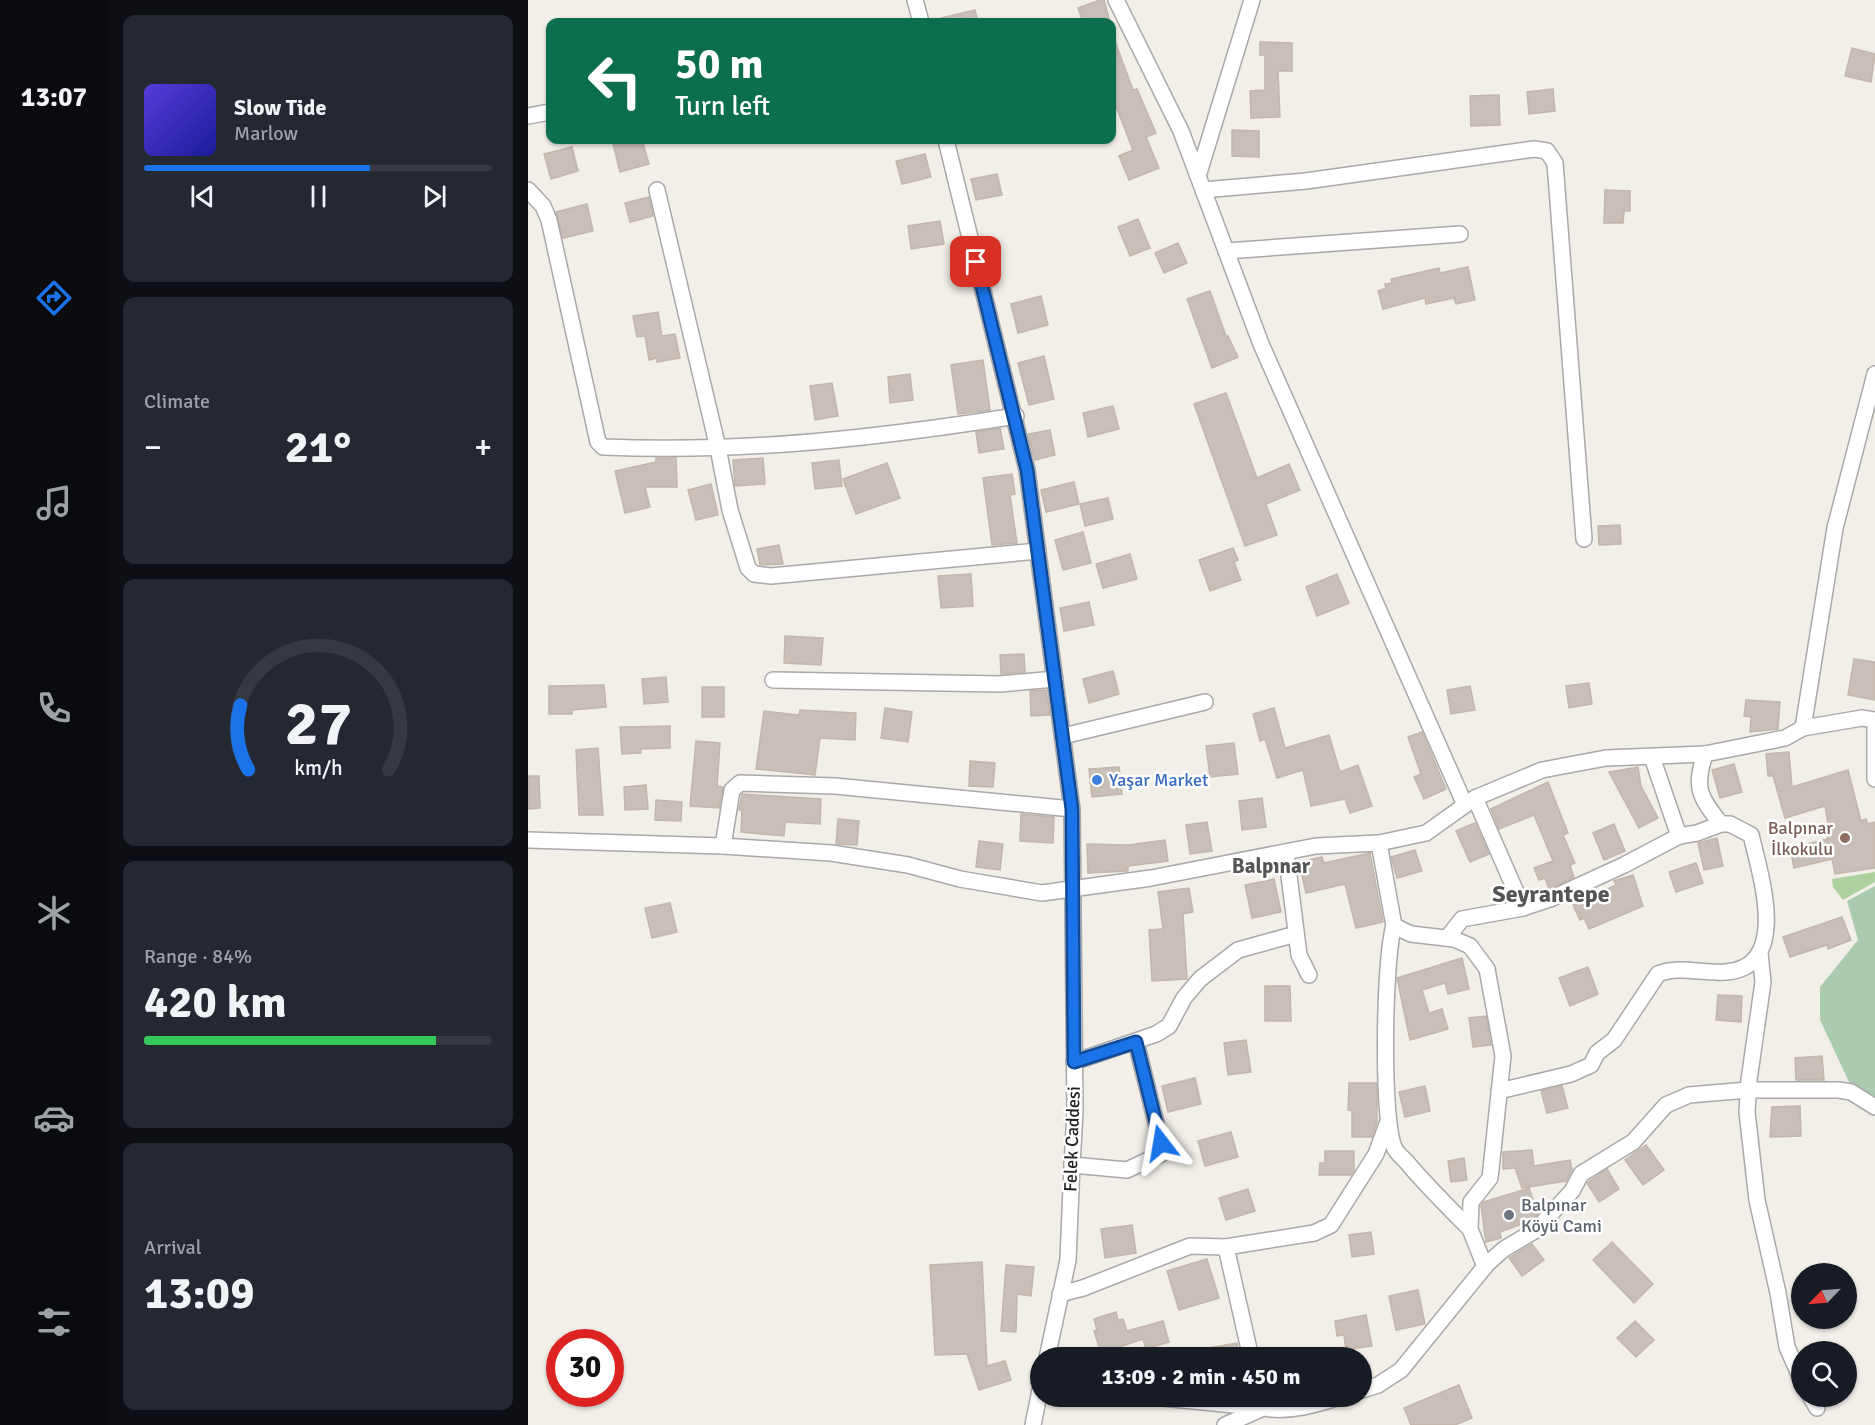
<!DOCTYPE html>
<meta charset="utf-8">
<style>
:root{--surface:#171b24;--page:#242831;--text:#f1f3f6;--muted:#9ea1a6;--line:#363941;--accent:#1a73e8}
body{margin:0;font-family:Signika,sans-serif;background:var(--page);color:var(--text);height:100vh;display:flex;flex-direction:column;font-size:22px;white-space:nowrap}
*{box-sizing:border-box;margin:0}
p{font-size:20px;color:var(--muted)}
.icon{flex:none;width:33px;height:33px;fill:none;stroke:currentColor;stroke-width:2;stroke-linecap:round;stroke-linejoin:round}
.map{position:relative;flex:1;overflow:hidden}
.details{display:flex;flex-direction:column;gap:15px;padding:15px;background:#0d0f14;width:420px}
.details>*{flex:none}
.guide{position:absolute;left:18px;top:18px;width:570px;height:126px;border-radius:12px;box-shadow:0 2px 4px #0004;background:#0b6e4f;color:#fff;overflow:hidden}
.needle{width:39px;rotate:245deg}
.fabs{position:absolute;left:1263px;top:1263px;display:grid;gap:12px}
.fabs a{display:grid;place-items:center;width:66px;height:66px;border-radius:50%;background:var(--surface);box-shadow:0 2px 4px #0004;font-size:30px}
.speed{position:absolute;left:18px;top:1329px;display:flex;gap:12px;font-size:30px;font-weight:700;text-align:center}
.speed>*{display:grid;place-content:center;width:78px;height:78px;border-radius:50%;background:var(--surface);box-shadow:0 2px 4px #0004;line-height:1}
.speed .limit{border:9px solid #d22;background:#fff;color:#111}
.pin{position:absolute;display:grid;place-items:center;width:51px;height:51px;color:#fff;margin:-26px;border-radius:12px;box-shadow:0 3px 9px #0006}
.me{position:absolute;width:66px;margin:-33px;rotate:346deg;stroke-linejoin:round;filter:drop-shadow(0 0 4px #0008)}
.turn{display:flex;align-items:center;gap:21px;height:126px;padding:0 30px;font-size:27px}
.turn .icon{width:78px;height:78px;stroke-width:2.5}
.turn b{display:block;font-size:42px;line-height:51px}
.big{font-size:45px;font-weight:800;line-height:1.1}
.details .card{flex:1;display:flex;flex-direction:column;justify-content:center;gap:9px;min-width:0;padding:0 21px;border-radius:12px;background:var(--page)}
.details .dial{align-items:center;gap:0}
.dial svg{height:156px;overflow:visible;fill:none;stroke:var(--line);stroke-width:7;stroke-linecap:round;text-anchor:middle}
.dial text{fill:var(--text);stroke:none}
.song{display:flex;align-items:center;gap:18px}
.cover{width:72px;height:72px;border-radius:9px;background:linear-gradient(135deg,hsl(250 70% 55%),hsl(240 70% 35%))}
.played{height:6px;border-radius:3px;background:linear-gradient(90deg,var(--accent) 65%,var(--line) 65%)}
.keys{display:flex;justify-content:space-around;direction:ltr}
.heat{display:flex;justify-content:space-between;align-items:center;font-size:33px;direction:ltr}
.charge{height:9px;border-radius:4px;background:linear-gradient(90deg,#34c759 84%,var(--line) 0)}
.trip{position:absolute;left:502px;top:1347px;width:342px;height:60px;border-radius:30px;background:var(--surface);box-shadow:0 2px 4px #0004;font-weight:800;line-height:60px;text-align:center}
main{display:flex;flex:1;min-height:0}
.tabs{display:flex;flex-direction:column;width:108px;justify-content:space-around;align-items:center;background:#090b0e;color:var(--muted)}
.tabs .icon{width:42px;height:42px}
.tabs .current{color:var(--accent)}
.tabs b{font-size:27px;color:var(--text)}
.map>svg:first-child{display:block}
.forest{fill:#add19e}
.cemetery{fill:#aacbaf}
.building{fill:#c7bfb8;stroke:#c4b6ab;stroke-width:1.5}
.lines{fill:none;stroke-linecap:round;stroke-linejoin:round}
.minor-casing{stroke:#a9a9a9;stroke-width:18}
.minor{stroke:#fff;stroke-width:15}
.route-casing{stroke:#114b97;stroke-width:15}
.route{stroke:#1a73e8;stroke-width:10}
.shop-dot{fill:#3f7fe0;stroke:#fff;stroke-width:2}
.education-dot{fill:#8d6e63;stroke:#fff;stroke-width:2}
.worship-dot{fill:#6b7280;stroke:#fff;stroke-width:2}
.labels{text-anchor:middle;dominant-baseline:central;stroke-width:5;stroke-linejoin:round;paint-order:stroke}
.shop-label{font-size:18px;fill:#366cbe;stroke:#fff;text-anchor:start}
.education-label{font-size:18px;fill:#785e54;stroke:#fff;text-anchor:end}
.street-label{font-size:18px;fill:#222;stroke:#fff}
.worship-label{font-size:18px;fill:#5b616d;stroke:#fff;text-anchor:start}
.quarter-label{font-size:21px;font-weight:bold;fill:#555;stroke:#fff}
.district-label{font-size:24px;font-weight:bold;fill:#555;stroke:#fff}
</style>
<main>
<nav class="tabs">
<b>13:07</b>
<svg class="icon current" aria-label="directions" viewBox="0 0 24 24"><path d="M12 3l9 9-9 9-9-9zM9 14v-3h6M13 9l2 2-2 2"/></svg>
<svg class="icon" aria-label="music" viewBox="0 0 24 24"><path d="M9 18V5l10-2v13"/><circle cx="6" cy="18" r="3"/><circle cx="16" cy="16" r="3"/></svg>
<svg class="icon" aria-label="phone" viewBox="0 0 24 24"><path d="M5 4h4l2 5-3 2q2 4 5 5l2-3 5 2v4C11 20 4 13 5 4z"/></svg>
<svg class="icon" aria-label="climate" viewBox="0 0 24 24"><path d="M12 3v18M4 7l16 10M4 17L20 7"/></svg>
<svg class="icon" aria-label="car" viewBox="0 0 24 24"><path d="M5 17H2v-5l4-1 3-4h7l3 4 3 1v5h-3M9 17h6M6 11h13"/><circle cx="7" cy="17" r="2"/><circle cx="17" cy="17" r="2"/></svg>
<svg class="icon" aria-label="filters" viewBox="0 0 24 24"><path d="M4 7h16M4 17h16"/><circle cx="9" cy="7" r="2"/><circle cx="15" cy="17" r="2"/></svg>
</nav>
<section class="details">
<div class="card">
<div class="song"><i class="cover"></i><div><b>Slow Tide</b><p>Marlow</p></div></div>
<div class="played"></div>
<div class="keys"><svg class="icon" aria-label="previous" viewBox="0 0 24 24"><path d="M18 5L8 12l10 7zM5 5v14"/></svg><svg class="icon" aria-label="pause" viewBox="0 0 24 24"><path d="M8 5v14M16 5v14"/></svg><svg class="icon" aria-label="next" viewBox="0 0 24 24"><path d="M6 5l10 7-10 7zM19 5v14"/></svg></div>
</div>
<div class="card"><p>Climate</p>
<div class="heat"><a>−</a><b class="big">21°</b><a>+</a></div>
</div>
<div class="card dial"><svg viewBox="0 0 100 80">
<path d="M14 69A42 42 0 1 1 86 69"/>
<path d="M14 69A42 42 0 0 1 10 36" stroke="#1a73e8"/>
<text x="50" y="56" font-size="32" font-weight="700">27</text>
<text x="50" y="72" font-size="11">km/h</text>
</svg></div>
<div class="card"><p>Range · 84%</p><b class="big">420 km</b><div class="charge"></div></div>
<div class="card"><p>Arrival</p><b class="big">13:09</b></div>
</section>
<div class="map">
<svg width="1347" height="1425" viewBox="0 0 1347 1425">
<rect width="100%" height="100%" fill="#f2efe9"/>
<polygon class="forest" points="1347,872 1347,882 1315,900 1305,887 1304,879"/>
<polygon class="cemetery" points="1347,886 1347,1104 1322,1084 1292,1020 1292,987 1330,940 1319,901"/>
<g class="building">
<polygon points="572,0 576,0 582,22 555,22 550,8"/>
<polygon points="447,10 450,22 413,22 413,18"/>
<polygon points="584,33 605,90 609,89 628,133 618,137 631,168 601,180 591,156 605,150 584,96"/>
<polygon points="732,42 764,43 764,71 750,71 752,117 723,118 722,91 737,90 737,55 732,55"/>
<polygon points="1324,48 1347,54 1343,82 1317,76"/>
<polygon points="1025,89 1027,111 1001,114 999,92"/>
<polygon points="971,95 972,125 943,126 942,96"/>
<polygon points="704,130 731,131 731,157 704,156"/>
<polygon points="102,140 114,140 121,164 92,172 85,144"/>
<polygon points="44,147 50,171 23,179 16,154"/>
<polygon points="397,154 403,177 374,184 368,161"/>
<polygon points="469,174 474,195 448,200 443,179"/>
<polygon points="1077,190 1102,191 1102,211 1096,211 1095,223 1076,223"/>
<polygon points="121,197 125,216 102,222 97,203"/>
<polygon points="59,204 65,231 35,238 28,212"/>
<polygon points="610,219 622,248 602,256 590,227"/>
<polygon points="412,221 416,244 383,249 380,226"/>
<polygon points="650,243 659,263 636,273 627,253"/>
<polygon points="940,267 947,300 928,304 926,298 898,304 897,298 855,309 850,291 858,288 857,284 864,283 863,279 911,268 912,273"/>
<polygon points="682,291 698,336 700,336 710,357 684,368 659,299"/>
<polygon points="513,296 520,325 490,333 483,304"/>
<polygon points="130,312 134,336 147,334 152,358 129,362 129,358 121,360 117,336 109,337 105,316"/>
<polygon points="516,356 526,399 501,405 490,363"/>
<polygon points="455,360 462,410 430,414 423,365"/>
<polygon points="382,374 385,400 362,403 360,377"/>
<polygon points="304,383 310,416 287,420 282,386"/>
<polygon points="698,393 729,478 761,464 772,490 738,504 749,535 717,546 666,404"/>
<polygon points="585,406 591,429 560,437 555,413"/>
<polygon points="472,428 476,449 451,453 448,432"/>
<polygon points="522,430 527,455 507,460 500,434"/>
<polygon points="128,458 148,458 149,487 117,487 122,507 97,513 87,471 128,462"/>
<polygon points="235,458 237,484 207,486 205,460"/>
<polygon points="311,460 314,486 287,489 284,463"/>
<polygon points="359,463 372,498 328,514 315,479"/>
<polygon points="484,474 487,494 482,495 489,543 464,545 455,478"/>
<polygon points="546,482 551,504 518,512 513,490"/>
<polygon points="183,484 190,515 168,520 160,490"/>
<polygon points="580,498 585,519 557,526 552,504"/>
<polygon points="1092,525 1093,544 1071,545 1070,526"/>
<polygon points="555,532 563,563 535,570 527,540"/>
<polygon points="251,545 255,564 232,565 229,549"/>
<polygon points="705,548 710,560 706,562 713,580 682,591 671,560"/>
<polygon points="602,554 609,579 575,588 568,564"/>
<polygon points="443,574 445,606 413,608 410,576"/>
<polygon points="809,574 821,603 789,616 778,587"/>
<polygon points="561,602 566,625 536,631 532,608"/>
<polygon points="257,636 295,638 293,665 256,663"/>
<polygon points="496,654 497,672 473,674 472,655"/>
<polygon points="1326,659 1347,662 1347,700 1320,695"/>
<polygon points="585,671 591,694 561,703 555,679"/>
<polygon points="138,677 140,702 116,704 114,679"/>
<polygon points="1061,683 1064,704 1041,708 1038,686"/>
<polygon points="76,685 78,707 44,710 44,714 21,714 21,686"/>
<polygon points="942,686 947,710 923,714 919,690"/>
<rect x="174" y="687" width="22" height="30"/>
<polygon points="518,690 522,715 503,716 502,691"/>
<polygon points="1218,700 1252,702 1250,729 1222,732 1223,717 1216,716"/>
<polygon points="357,708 384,712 380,742 353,738"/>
<polygon points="746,708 757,748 801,735 812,772 830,765 844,806 822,813 817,799 783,806 775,770 749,778 737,739 732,741 725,714"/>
<polygon points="272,710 328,713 327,740 292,738 287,775 228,769 236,711 271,715"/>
<polygon points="142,726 142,748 113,749 113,753 94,754 92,727"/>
<polygon points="894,732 918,789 896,799 886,777 893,774 880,737"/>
<polygon points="168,741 192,743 189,786 195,787 191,808 162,806"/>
<polygon points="706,743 710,774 682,777 678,746"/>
<polygon points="70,748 75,815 51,815 48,750"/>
<polygon points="1261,752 1264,787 1320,770 1333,821 1338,819 1340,824 1347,822 1347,868 1307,874 1304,859 1266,868 1262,848 1300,839 1298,831 1301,830 1297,806 1257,818 1245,776 1240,776 1238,754"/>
<polygon points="442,761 467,763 465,787 441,786"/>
<polygon points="1206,764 1214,792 1192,798 1184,770"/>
<polygon points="591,767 594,794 564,797 561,769"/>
<polygon points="1110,767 1113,786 1130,818 1111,828 1081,772"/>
<polygon points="0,776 11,776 12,808 0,809"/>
<polygon points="1020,782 1040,833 1035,835 1047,863 1042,865 1046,877 1021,889 1017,878 1011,880 1006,868 1025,861 1006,815 971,829 963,809"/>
<polygon points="118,785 120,809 97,810 96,787"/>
<polygon points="214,794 293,799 292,824 257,822 256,836 213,832 214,810 211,810"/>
<polygon points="734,798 738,827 714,830 711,801"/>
<polygon points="128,800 154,802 153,821 127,820"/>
<polygon points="493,814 526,817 525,843 492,841"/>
<polygon points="310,819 331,821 329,845 308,844"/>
<polygon points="679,822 684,851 662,854 658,825"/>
<polygon points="947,823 961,854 942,862 928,831"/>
<polygon points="1086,824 1097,851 1076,860 1065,833"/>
<polygon points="1189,838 1195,866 1176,870 1170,843"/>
<polygon points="637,840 640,861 600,866 600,871 560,873 559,844 600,845"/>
<polygon points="451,841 475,844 472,870 448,867"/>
<polygon points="887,850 894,871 869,878 863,857"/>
<polygon points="842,853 855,922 828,928 817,884 778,893 771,862 794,857 796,863"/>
<polygon points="1168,863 1175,883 1148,892 1141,872"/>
<polygon points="1105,875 1115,906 1061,929 1056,918 1052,920 1045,905 1088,885 1086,881"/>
<polygon points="746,879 753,912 724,918 717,885"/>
<polygon points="661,888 665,912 655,914 659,979 624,981 621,930 635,929 630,892"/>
<polygon points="142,903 149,932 124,938 117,908"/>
<polygon points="1314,917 1323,940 1300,949 1299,945 1262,957 1255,937"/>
<polygon points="934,958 941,989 920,994 917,983 894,990 901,1013 914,1009 920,1029 882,1040 869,978"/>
<polygon points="1060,967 1070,994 1042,1006 1031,978"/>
<polygon points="737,986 762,986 763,1021 737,1021"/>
<polygon points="1190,995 1214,996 1213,1022 1188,1020"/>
<polygon points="958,1016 963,1045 945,1047 941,1018"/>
<polygon points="718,1040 723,1072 700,1075 696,1043"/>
<polygon points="1294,1056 1296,1080 1268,1080 1267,1058"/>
<polygon points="667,1078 673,1104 640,1112 634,1086"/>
<polygon points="821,1083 849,1083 849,1122 844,1137 824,1137 824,1111 820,1110"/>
<polygon points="897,1086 902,1111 877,1117 871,1092"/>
<polygon points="1034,1086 1040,1108 1019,1113 1013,1091"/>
<polygon points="1272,1106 1273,1136 1242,1137 1244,1107"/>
<polygon points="703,1132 710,1157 677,1166 670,1141"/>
<polygon points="1118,1145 1136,1170 1115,1185 1097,1160"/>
<polygon points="1004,1150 1006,1166 1042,1160 1044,1170 1038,1181 994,1188 987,1168 975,1169 975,1152"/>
<polygon points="797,1151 826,1151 826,1170 823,1175 791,1175 792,1163 797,1163"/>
<polygon points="936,1158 939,1180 923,1182 920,1161"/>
<polygon points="1079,1169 1091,1189 1071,1202 1059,1183"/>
<polygon points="1001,1188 1010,1214 1003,1221 972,1232 973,1238 958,1242 953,1206 955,1202"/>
<polygon points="720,1189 727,1211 698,1220 691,1198"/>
<polygon points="604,1225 608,1253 577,1258 573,1229"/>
<polygon points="843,1232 846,1254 824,1257 821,1235"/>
<polygon points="1084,1242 1125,1284 1106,1303 1065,1260"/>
<polygon points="1004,1244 1016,1260 994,1276 981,1258"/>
<polygon points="679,1259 691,1298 651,1310 639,1271"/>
<polygon points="454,1262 459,1366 477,1361 483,1380 451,1390 439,1354 407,1355 402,1265"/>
<polygon points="478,1265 506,1267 503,1296 489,1294 488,1332 473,1331"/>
<polygon points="890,1290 897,1324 868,1330 861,1296"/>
<polygon points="588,1312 590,1320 595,1319 599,1331 635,1321 641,1342 618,1349 615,1339 573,1353 566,1331 569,1330 566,1319"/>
<polygon points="838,1315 844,1346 818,1350 816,1335 809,1336 807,1321"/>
<polygon points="1107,1321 1126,1340 1108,1357 1089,1338"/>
<polygon points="709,1343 711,1358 662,1358 661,1351"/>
<polygon points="931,1385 944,1418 927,1425 883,1425 876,1408"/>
</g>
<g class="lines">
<defs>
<g id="minor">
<polyline points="387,0 393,22"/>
<polyline points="588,0 653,131 733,344 937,805"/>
<polyline points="0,116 22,112"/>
<polyline points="418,140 499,470 544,809 547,1111 544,1165 540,1260 519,1358"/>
<polyline points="670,176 724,0"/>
<path d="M0,190L15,206L21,220L70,442L75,447C217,453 349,438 488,416"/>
<polyline points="129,190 190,448 202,510 220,568 226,574 243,576 510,551"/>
<polyline points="675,190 778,181 1006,149 1019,151 1027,163 1056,539"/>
<polyline points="698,251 932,234"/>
<polyline points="245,680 472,684 527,679"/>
<polyline points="1275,728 1307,528 1347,374"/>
<polyline points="1347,728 1347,779"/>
<polyline points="535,736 677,702"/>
<polyline points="1124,757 1151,836"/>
<polyline points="947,798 995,908"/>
<polyline points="0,840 195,846 303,853 380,865 432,879 514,893 623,878 788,846 851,843 866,926 883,934 926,939 942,946 959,969 975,1056 962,1178 943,1202 942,1229 957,1267"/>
<polyline points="851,843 898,833 947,798 1014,770 1078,758 1177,754 1257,738 1275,728 1334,718 1347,720"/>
<polyline points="195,846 204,790 212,783 307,786 544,809"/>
<polyline points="758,852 771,955 781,975"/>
<path d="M866,926C856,956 853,1124 867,1149C870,1155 878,1160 882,1166C901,1188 921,1208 942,1229"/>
<polyline points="919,938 934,919 995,908 1022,899 1096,865 1151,836 1169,833 1193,824"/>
<polyline points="1232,953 1235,982 1221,1080 1219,1112 1229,1200 1250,1293 1259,1347 1274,1381"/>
<polyline points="546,1062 628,1034 641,1026 656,998 672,979 710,950 768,934"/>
<path d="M971,1091L1043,1074L1063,1065L1069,1053L1086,1040L1130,974C1151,965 1176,974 1198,972C1263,967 1232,874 1223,835L1202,824H1193C1171,796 1166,788 1177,754"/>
<polyline points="544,1165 599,1170 633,1154 633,1143 608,1042"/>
<polyline points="698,1247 723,1358"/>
<polyline points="532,1294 555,1288 662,1246 698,1247 786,1233 803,1225 848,1154 859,1124"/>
<polyline points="834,1390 850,1385 873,1370 959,1264 976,1249 1008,1230 1044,1191 1053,1174 1105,1142 1138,1105 1161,1095 1220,1090 1311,1090 1323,1092 1347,1107"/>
<polyline points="614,1396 736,1408"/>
<path d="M733,1396L736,1408C761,1413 791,1404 815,1396"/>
<polyline points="1282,1396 1289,1408"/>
<polyline points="505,1425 513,1385"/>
<polyline points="697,1425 733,1409"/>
</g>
</defs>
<use href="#minor" class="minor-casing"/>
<use href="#minor" class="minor"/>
</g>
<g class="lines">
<defs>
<polyline id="route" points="448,262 499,470 544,809 546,1062 608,1042 633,1143"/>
</defs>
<use href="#route" class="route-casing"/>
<use href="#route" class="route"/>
</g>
<circle class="shop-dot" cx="569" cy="780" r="6"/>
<circle class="education-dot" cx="1317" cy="838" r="6"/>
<circle class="worship-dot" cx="981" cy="1215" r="6"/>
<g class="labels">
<g class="shop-label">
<text x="581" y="780">Yaşar Market</text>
</g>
<g class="education-label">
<text x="1305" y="828">Balpınar<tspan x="1305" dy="21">İlkokulu</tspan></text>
</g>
<g class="street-label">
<text transform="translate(544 1139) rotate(-88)">Felek Caddesi</text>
</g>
<g class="worship-label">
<text x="993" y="1205">Balpınar<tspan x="993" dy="21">Köyü Cami</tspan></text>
</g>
<g class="quarter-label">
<text x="743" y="866">Balpınar</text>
</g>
<g class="district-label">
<text x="1023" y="894">Seyrantepe</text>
</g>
</g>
</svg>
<div class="fabs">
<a><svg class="needle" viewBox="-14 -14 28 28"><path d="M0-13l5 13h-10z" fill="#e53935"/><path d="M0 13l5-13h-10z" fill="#9ea1a6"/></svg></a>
<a><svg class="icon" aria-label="search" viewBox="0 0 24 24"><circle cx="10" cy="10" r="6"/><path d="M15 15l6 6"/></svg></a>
</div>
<div class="speed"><div class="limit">30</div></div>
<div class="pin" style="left:448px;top:262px;background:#d93025"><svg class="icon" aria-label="arrive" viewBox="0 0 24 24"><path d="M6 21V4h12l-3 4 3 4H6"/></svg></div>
<svg class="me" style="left:633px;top:1143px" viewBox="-20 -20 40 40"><path d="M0-17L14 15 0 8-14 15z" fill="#1a73e8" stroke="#fff" stroke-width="4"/></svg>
<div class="trip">13:09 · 2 min · 450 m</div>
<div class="guide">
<div class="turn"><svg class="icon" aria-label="left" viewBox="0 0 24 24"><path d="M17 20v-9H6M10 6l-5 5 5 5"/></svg><div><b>50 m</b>Turn left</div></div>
</div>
</div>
</main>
